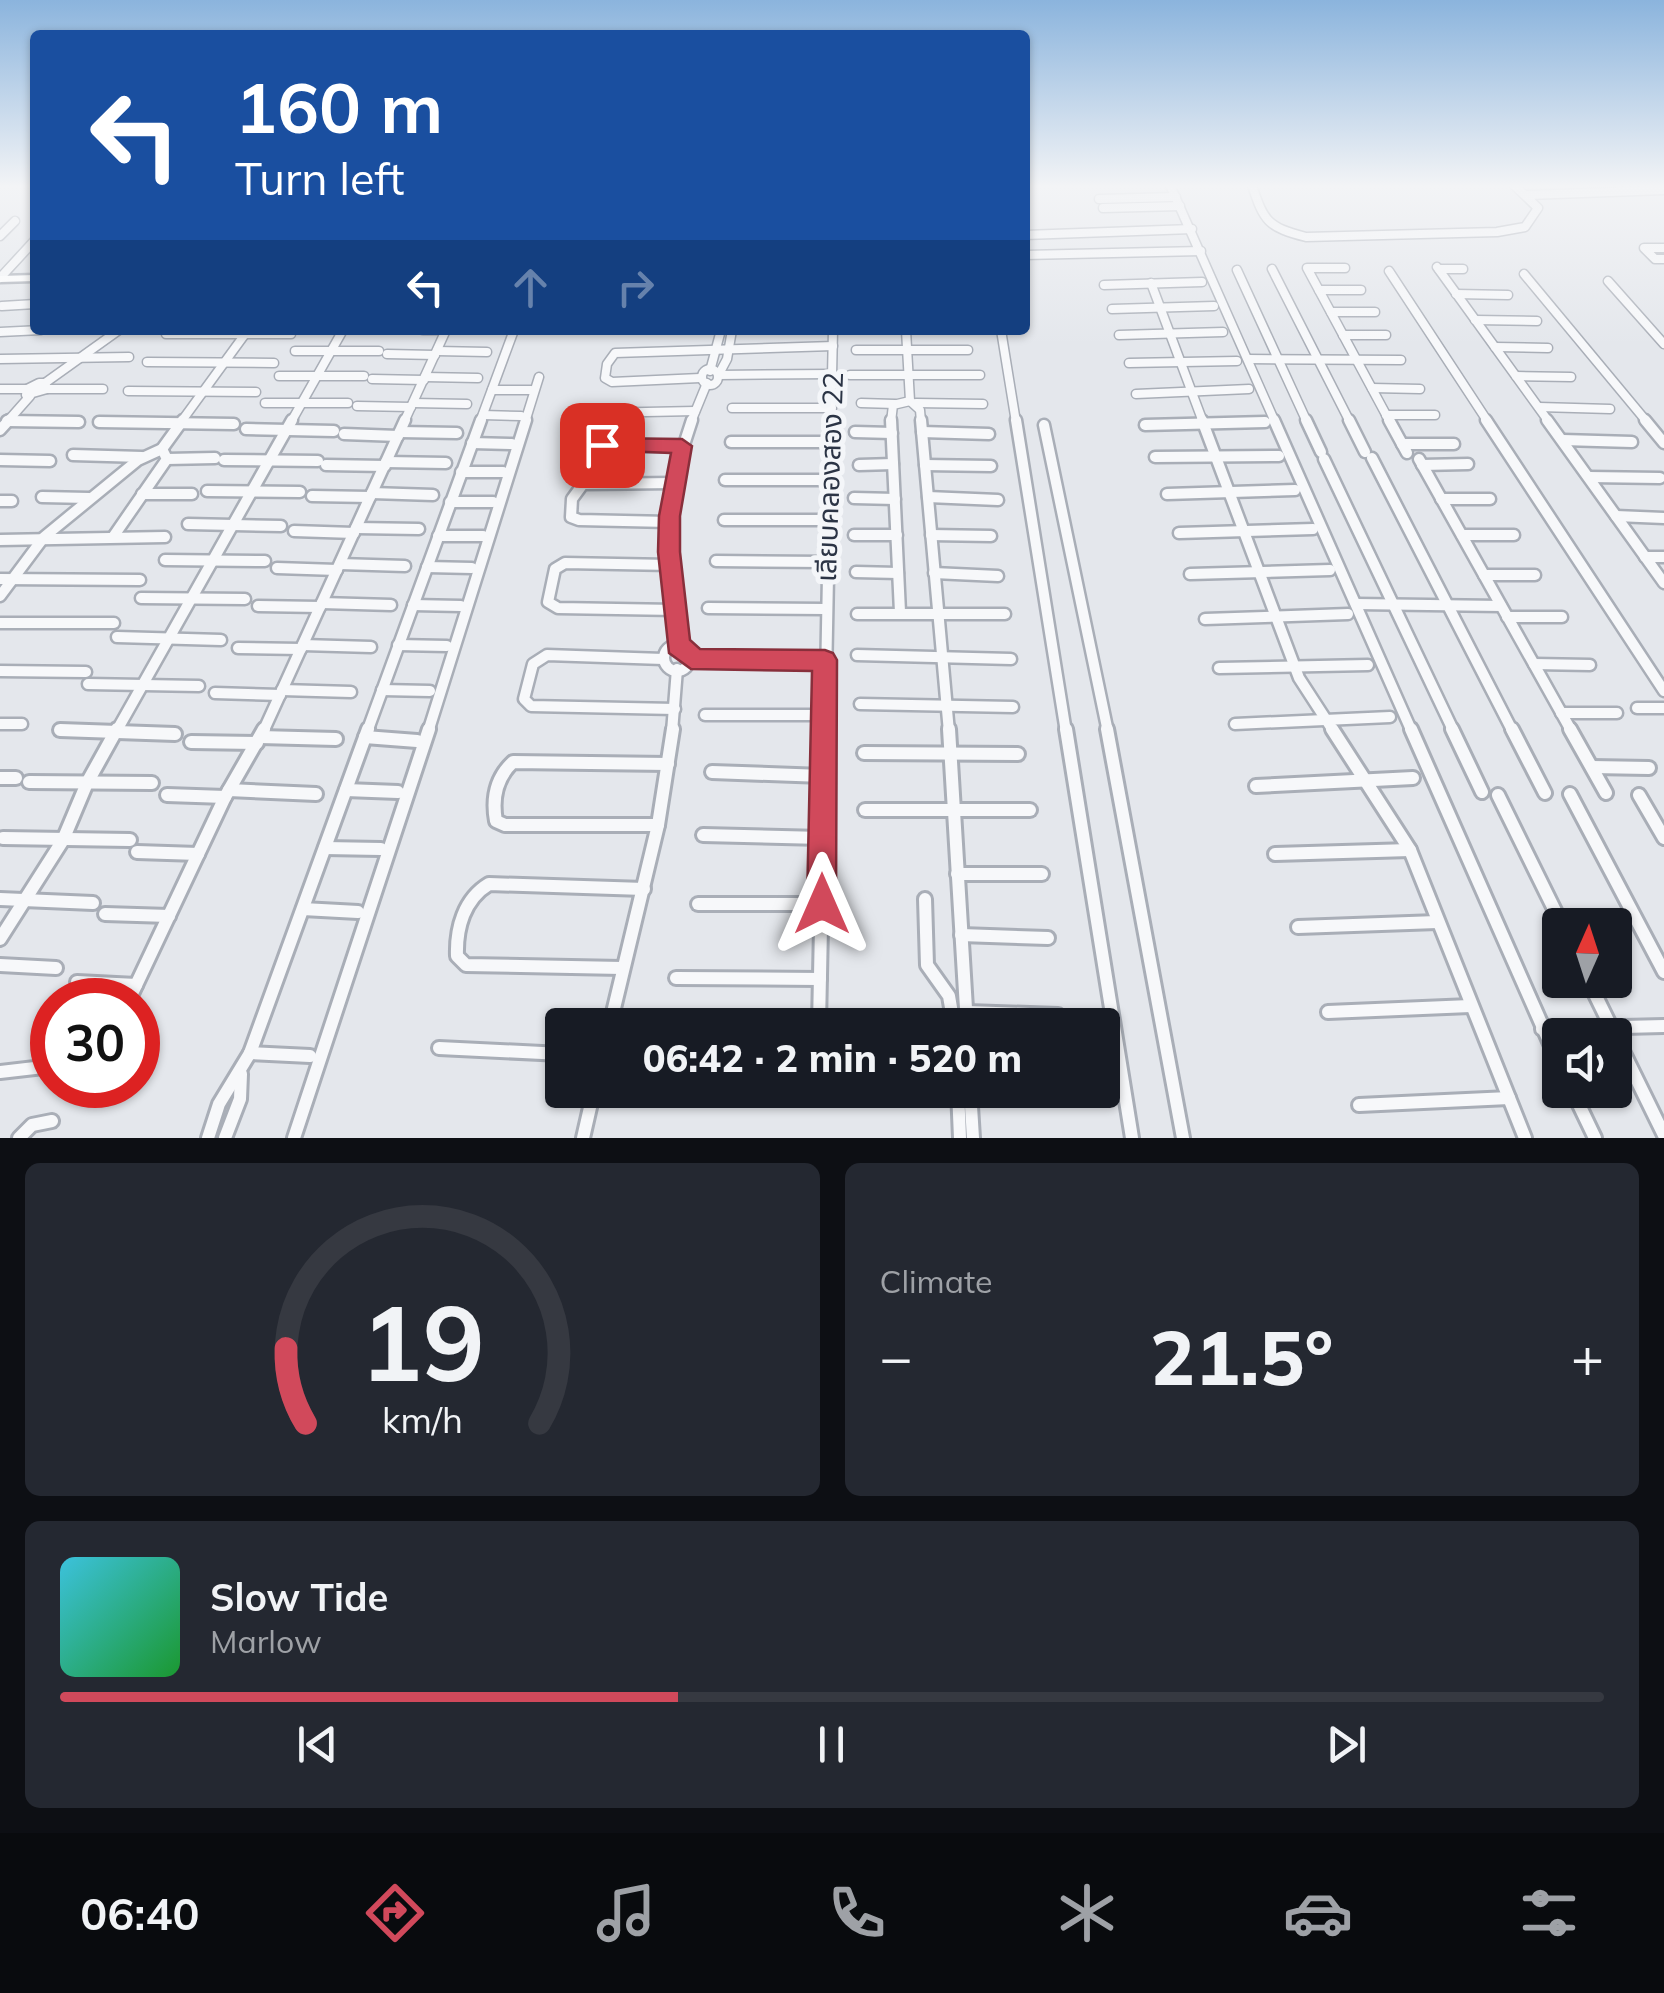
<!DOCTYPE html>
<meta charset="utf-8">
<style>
:root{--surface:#171b24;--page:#242831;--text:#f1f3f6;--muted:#9ea1a6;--line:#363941;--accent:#d1495b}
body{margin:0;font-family:Mulish,"Noto Sans Thai",sans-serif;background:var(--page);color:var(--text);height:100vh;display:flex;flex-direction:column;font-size:38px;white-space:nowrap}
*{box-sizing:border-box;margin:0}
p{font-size:32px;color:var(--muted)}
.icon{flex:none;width:55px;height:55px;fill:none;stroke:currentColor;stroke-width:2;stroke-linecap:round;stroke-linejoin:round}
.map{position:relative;height:1138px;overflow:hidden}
.details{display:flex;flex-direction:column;gap:25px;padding:25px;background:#0d0f14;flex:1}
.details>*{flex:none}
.top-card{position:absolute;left:30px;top:30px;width:1000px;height:305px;border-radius:10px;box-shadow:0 2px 8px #0004;background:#1a4fa0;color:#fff;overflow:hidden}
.needle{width:65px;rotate:3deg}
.buttons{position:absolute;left:1542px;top:908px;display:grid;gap:20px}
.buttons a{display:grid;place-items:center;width:90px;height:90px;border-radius:10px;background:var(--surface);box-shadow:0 2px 8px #0004;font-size:50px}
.speed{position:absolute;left:30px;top:978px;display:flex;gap:20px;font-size:50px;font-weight:700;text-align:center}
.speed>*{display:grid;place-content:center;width:130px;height:130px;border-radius:50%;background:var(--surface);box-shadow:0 2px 8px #0004;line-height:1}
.speed .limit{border:15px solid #d22;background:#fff;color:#111}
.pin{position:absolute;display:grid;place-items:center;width:85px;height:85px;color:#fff;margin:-42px;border-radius:20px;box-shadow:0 5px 15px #0006}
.me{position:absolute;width:110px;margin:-55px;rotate:0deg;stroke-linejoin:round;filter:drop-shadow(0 0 8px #0008)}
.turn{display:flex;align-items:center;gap:35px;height:210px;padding:0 40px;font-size:45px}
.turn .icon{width:130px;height:130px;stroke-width:2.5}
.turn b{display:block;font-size:70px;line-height:85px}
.lanes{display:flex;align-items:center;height:95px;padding:0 40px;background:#0003;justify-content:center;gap:50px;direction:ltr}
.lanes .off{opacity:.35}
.big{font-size:75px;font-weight:800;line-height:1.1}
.details .card{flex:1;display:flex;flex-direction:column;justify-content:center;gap:15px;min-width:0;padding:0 35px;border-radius:15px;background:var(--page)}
.details .dial{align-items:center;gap:0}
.dial svg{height:260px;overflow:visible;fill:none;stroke:var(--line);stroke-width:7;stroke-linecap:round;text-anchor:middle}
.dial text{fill:var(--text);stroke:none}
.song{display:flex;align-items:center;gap:30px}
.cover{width:120px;height:120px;border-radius:15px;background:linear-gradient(135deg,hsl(190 70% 55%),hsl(130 70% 35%))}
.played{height:10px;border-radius:5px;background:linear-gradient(90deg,var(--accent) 40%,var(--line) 40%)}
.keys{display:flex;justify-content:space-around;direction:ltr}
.heat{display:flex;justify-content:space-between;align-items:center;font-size:55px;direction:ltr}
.details .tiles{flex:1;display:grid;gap:25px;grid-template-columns:1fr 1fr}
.card:last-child{grid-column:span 2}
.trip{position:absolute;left:545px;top:1008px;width:575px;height:100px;border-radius:10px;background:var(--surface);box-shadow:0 2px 8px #0004;font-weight:800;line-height:100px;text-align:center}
.tabs{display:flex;height:160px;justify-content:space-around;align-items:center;background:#090b0e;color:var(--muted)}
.tabs .icon{width:70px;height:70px}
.tabs .on{color:var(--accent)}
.tabs b{font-size:45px;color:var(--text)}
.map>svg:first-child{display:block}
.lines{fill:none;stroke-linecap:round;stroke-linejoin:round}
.street-far2-casing{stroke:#a9aeb7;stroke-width:11}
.street-far1-casing{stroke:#a9aeb7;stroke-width:15}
.street-casing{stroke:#a9aeb7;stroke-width:18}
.secondary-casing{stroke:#a9aeb7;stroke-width:5}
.street-far2{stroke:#f7f8fa;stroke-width:8}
.street-far1{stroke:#f7f8fa;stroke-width:10}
.street{stroke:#f7f8fa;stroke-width:12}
.secondary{fill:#fff;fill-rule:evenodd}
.route{fill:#d1495b;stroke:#882f3b;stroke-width:2.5}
.labels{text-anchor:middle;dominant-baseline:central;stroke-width:10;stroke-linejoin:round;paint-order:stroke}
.street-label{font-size:28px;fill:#2b3445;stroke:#f4f6f9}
</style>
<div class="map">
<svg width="1664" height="1138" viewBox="0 0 1664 1138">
<rect width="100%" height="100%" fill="#e4e7ec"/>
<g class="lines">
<defs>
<g id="street-far2">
<polyline points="1170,185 1275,422"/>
<path d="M1252,185C1264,222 1268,227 1306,237L1497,232L1525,227L1538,208L1514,185"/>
<polyline points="1528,195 1664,190"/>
<polyline points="1099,199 1176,197"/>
<polyline points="1103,208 1180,206"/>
<polyline points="1025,235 1192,229"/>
<polyline points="0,236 15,221"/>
<polyline points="1664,248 1644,248 1655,259 1664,259"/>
<polyline points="1025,255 1201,251"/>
<polyline points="1437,267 1549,422"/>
<polyline points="1345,268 1307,268 1390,422"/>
<polyline points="1272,269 1350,422"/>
<polyline points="1439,269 1463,269"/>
<polyline points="1237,270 1307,422"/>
<polyline points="1389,271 1488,422"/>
<polyline points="1524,274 1647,422"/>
<polyline points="0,278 35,240"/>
<polyline points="1608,281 1664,344"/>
<polyline points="1151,283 1203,422"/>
<polyline points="1104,285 1202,282"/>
<polyline points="1319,290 1361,290"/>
<polyline points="1456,294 1508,295"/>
<polyline points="2,306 35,304"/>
<polyline points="1112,309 1214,306"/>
<polyline points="1331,312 1375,312"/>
<polyline points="1475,320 1537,321"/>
<polyline points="423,330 446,330"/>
<polyline points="906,330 910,401 920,410 921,422"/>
<polyline points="1001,330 1016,422"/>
<polyline points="0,332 41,330"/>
<polyline points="166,334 291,334"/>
<polyline points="1119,335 1223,332"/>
<polyline points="1343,335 1386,335"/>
<polyline points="1495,347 1548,348"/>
<polyline points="856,350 968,350"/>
<polyline points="295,351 379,351"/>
<polyline points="437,351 487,352"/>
<polyline points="387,354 435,355"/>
<polyline points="0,359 129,357"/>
<polyline points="1248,359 1401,360"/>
<polyline points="147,362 274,363"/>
<polyline points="1129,363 1237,361"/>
<circle cx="710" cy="377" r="8"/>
<polyline points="710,371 721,330"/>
<polyline points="719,374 727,359 732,330"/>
<polyline points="719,375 833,374"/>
<polyline points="850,375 980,375"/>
<polyline points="279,376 364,376"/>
<polyline points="1516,376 1571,377"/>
<polyline points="425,377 478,378"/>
<polyline points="700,378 612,382 605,378 607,364 615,353 833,346"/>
<polyline points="372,379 424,380"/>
<polygon points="39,383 45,383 47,389 26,395 27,389"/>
<polyline points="45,383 119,330"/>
<polyline points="1372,388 1420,389"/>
<polyline points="0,389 27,389"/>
<polyline points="47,389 103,389"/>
<polyline points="492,390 531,390"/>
<polyline points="128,391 256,392"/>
<polyline points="1136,394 1249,389"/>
<polyline points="265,403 348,403"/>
<polyline points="413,403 467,404"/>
<polyline points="861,403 895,404"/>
<polyline points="916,403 983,404"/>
<polyline points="357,406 411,407"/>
<polyline points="1539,407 1610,409"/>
<polyline points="732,408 832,408"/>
<polyline points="483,415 521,416"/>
<polyline points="1386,415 1435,415"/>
<polyline points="7,421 79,422"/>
<polyline points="7,422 30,396"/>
<polyline points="99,422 117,422"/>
<polyline points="181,422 248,330"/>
<polyline points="291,422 343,330"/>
<polyline points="404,422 446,330"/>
<polyline points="480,422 514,330"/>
<polyline points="525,422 539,377"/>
<polyline points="591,422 597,413 695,411"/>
<polyline points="691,422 707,383"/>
<polyline points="831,422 833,330"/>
<polyline points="891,422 893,405 910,401"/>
<polyline points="1254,422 1265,422"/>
</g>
<g id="street-far1">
<polyline points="592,420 588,441 591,446 682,446"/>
<polyline points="891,420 900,612"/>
<polyline points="921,420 949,732"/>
<polyline points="1016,420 1066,732"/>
<polyline points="1202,420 1299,678 1334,732"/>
<polyline points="1274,420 1412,732"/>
<polyline points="1306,420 1321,452"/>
<polyline points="1349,420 1365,452"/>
<polyline points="1389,420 1407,453"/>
<polyline points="1486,420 1664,691"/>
<polyline points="1547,420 1664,583"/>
<polyline points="1645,420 1664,443"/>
<polyline points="7,421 79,422"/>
<polyline points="99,422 234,424"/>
<polyline points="1044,425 1108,732"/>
<polyline points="1145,425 1265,422"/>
<polyline points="246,429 334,431"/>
<polyline points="0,430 9,420"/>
<polyline points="400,432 457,433"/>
<polyline points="855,432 892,433"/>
<polyline points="922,432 989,434"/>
<polyline points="344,434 398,436"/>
<polyline points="1563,440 1632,442"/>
<polyline points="731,442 831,442"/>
<polyline points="472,443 512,444"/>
<polyline points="1402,444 1454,444"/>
<polyline points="73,455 142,457"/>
<polyline points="1155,457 1279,456"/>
<polyline points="1372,458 1513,732"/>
<polyline points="167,459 215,458"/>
<polyline points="1324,459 1454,732"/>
<polyline points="1419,459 1572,732"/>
<polyline points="0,460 50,461"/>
<polyline points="224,460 318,461"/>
<polyline points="386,462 446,463"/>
<polyline points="326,465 385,466"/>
<polyline points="859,465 893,464"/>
<polyline points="925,465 991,466"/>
<polyline points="1422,465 1468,464"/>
<polyline points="461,472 503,472"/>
<polyline points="1589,477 1660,478"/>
<polyline points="725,480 828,480"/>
<polyline points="207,491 300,492"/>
<polyline points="372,493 433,495"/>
<polyline points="142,494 192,494"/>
<polyline points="1167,494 1295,490"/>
<polyline points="312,496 370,497"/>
<polyline points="42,497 89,498"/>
<polyline points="928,497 998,500"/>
<polyline points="854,498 895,499"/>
<polyline points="1441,499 1490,499"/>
<polyline points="0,501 12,501"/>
<polyline points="450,502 493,502"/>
<polyline points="1616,516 1664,518"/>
<polyline points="724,520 827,520"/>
<polyline points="669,522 579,520 571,517 572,499 583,484 675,483"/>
<polyline points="188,524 281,526"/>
<polyline points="356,528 419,529"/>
<polyline points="294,531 354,533"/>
<polyline points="1179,533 1313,529"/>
<polyline points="854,535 897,535"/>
<polyline points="931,535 991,536"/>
<polyline points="1462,535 1514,535"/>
<polyline points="438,536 483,536"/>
<polyline points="113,537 167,459 162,449"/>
<polyline points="0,540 165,537"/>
<polyline points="1645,557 1664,557"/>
<polyline points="165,560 265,561"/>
<polyline points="716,561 826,562"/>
<polyline points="340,564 405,566"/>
<polyline points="670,565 565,563 555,569 548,602 558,608 676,610"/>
<polyline points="427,567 472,568"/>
<polyline points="277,568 337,570"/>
<polyline points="856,572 898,573"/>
<polyline points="934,573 998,576"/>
<polyline points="1190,574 1330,570"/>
<polyline points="1484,575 1535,575"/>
<polyline points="0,579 140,580"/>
<polyline points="0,596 44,537 138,460 162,449 183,420"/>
<polyline points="141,598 245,599"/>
<polyline points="322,603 391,605"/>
<polyline points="1356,604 1501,606"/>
<polyline points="413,605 461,606"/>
<polyline points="258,606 320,607"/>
<polyline points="708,608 825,609"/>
<polyline points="857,614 1005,614"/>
<polyline points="1507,617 1562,617"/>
<polyline points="1205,619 1348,614"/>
<polyline points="0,623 114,623"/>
<polyline points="117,637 221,640"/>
<polyline points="303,645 371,647"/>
<polyline points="398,645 447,646"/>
<circle cx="677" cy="658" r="13"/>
<path d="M678,646C672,557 661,507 692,420"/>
<polyline points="238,648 301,649"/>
<polyline points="857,655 1011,659"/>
<polyline points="663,659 547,655 533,664 524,699 531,706 675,709"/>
<polyline points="691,659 825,661"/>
<polyline points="1534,664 1590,665"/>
<polyline points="1219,668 1368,665"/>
<polyline points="0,671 86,672"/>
<polyline points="88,684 199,686"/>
<polyline points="282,690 351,692"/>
<polyline points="382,690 430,691"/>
<polyline points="215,693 280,695"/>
<polyline points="860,704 1013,707"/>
<polyline points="1637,708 1664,708"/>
<polyline points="1561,713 1617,713"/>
<polyline points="705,715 824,715"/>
<polyline points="0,724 22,724"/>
<polyline points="1235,724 1390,717"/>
<polyline points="60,730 117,732"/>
<polyline points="116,732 292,420"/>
<polyline points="263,732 405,420"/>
<polyline points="367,732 481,420"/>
<polyline points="428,732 526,420"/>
<polyline points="672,732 677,669"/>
<polyline points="825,732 831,420"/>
</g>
<g id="street">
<polyline points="949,729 967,1025"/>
<polyline points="1066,729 1132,1138"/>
<polyline points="1107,729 1183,1138"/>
<polyline points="1332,729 1410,850 1525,1138"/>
<polyline points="1411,729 1560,1066"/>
<polyline points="1452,729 1482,792"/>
<polyline points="1512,729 1545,793"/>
<polyline points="1570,729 1606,793"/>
<polyline points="60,730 175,734"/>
<polyline points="260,737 336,739"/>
<polyline points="365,737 417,741"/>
<polyline points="191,742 257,743"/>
<polyline points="864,753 1018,754"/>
<polyline points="1592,767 1649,768"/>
<polyline points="712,772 823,776"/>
<polyline points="0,778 16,778"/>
<polyline points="29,782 152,783"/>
<polyline points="1256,786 1413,778"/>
<polyline points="229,790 316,794"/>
<polyline points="346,790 398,792"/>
<polyline points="1570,794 1664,972"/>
<polyline points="167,795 225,797"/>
<polyline points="1498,795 1562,925"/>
<polyline points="1639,795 1664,838"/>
<polyline points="865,810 1030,810"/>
<path d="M658,825H505L496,821C492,799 496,778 513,762L668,764"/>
<polyline points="703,835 822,838"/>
<polyline points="3,838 130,840"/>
<polyline points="325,848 381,849"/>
<polyline points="137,852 198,854"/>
<polyline points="1275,854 1410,850"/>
<polyline points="957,874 1042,874"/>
<polyline points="0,899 93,903"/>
<polyline points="925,899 927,965 949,996 954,1025"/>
<polyline points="698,904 822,904"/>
<polyline points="303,909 358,912"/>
<polyline points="105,914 169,916"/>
<polyline points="1298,927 1437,922"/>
<polyline points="961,935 1048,938"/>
<polyline points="0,939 63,840 87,783 117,729"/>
<polyline points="0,965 56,968"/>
<path d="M622,968L466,965L457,956C456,928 464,899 489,884L644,889"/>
<polyline points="676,978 820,979"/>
<polyline points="1588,980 1664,1135"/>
<polyline points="77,982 136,985"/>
<polyline points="129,1000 225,797 264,729"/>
<polyline points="967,1012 1058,1015"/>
<polyline points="1328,1012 1470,1006"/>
<polyline points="610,1025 658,825 673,729"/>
<polyline points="819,1025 825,729"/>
<polyline points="1542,1029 1664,1026"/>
<polyline points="439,1048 562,1054"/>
<polyline points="250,1053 310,1056"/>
<polyline points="0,1072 52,1066"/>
<polyline points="958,1090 960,1138"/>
<polyline points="970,1090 973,1138"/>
<polyline points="1572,1090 1595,1138"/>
<polyline points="1359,1105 1509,1098"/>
<polyline points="19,1138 32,1125 52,1121"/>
<polyline points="208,1138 219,1104 250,1053 368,729"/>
<polyline points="225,1138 240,1099 241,1074"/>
<polyline points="294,1138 429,729"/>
<polyline points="583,1138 594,1090"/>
</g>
<polygon id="secondary" points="35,275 35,281 0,282 0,276"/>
</defs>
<use href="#street-far2" class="street-far2-casing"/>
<use href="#street-far1" class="street-far1-casing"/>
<use href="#street" class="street-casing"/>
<use href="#secondary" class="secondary-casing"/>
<use href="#street-far2" class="street-far2"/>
<use href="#street-far1" class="street-far1"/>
<use href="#street" class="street"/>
<use href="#secondary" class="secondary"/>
</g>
<linearGradient id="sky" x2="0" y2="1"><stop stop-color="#8bb4dd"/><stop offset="0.54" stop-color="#f3f4f6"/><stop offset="1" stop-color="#f3f4f6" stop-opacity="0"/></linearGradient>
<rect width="1664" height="345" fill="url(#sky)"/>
<polygon class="route" points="602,438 682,439 692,446 680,516 680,552 690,640 700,649 825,650 833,653 837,660 836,904 832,915 822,919 811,915 807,904 812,671 691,669 669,653 658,552 659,516 671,453 595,450 592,445"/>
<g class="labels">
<g class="street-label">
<text transform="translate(829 477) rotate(-88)">เลียบคลองสอง 22</text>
</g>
</g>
</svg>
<div class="buttons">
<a><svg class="needle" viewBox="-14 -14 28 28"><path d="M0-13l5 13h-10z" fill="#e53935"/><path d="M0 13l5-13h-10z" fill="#9ea1a6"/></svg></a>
<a><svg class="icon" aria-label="sound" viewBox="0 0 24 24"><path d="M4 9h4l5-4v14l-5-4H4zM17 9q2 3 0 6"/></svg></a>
</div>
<div class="speed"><div class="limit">30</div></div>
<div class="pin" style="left:602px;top:445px;background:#d93025"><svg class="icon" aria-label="arrive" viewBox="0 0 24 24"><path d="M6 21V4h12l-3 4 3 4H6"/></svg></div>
<svg class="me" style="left:822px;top:904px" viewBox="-20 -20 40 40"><path d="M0-17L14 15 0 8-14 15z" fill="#d1495b" stroke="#fff" stroke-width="4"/></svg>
<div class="trip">06:42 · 2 min · 520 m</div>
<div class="top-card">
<div class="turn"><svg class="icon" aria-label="left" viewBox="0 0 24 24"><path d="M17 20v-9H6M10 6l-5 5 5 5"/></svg><div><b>160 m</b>Turn left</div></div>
<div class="lanes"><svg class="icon" aria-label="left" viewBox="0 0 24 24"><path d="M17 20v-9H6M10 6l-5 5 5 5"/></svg><svg class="icon off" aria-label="ahead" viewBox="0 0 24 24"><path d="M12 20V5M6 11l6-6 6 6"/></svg><svg class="icon off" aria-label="right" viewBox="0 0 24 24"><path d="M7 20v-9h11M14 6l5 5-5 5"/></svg></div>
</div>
</div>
<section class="details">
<div class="tiles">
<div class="card dial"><svg viewBox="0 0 100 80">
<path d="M14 69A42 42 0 1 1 86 69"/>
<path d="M14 69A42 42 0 0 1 8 46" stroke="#d1495b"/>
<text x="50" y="56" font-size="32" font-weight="700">19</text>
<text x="50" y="72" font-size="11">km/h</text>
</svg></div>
<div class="card"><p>Climate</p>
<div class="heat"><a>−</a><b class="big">21.5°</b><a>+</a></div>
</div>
<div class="card">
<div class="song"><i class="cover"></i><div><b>Slow Tide</b><p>Marlow</p></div></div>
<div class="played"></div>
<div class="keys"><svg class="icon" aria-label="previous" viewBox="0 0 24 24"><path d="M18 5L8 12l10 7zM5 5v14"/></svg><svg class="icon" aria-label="pause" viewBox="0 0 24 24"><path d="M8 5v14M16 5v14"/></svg><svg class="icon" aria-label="next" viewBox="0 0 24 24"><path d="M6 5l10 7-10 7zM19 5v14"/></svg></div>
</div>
</div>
</section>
<nav class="tabs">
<b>06:40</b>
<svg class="icon on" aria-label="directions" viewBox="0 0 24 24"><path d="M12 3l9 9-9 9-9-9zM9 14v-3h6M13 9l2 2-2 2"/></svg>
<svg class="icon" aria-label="music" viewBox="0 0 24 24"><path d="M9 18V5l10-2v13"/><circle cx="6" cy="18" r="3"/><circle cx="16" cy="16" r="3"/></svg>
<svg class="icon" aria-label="phone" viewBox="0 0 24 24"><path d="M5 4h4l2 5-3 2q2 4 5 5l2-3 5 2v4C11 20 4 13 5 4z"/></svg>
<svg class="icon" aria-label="climate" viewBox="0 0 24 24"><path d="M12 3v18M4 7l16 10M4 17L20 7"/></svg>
<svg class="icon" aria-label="car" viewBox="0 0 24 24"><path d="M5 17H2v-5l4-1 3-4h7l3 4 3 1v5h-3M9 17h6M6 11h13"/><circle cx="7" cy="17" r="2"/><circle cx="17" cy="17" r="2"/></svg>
<svg class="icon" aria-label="filters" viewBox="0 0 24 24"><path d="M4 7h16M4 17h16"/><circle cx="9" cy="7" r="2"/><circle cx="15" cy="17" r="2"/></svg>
</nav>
